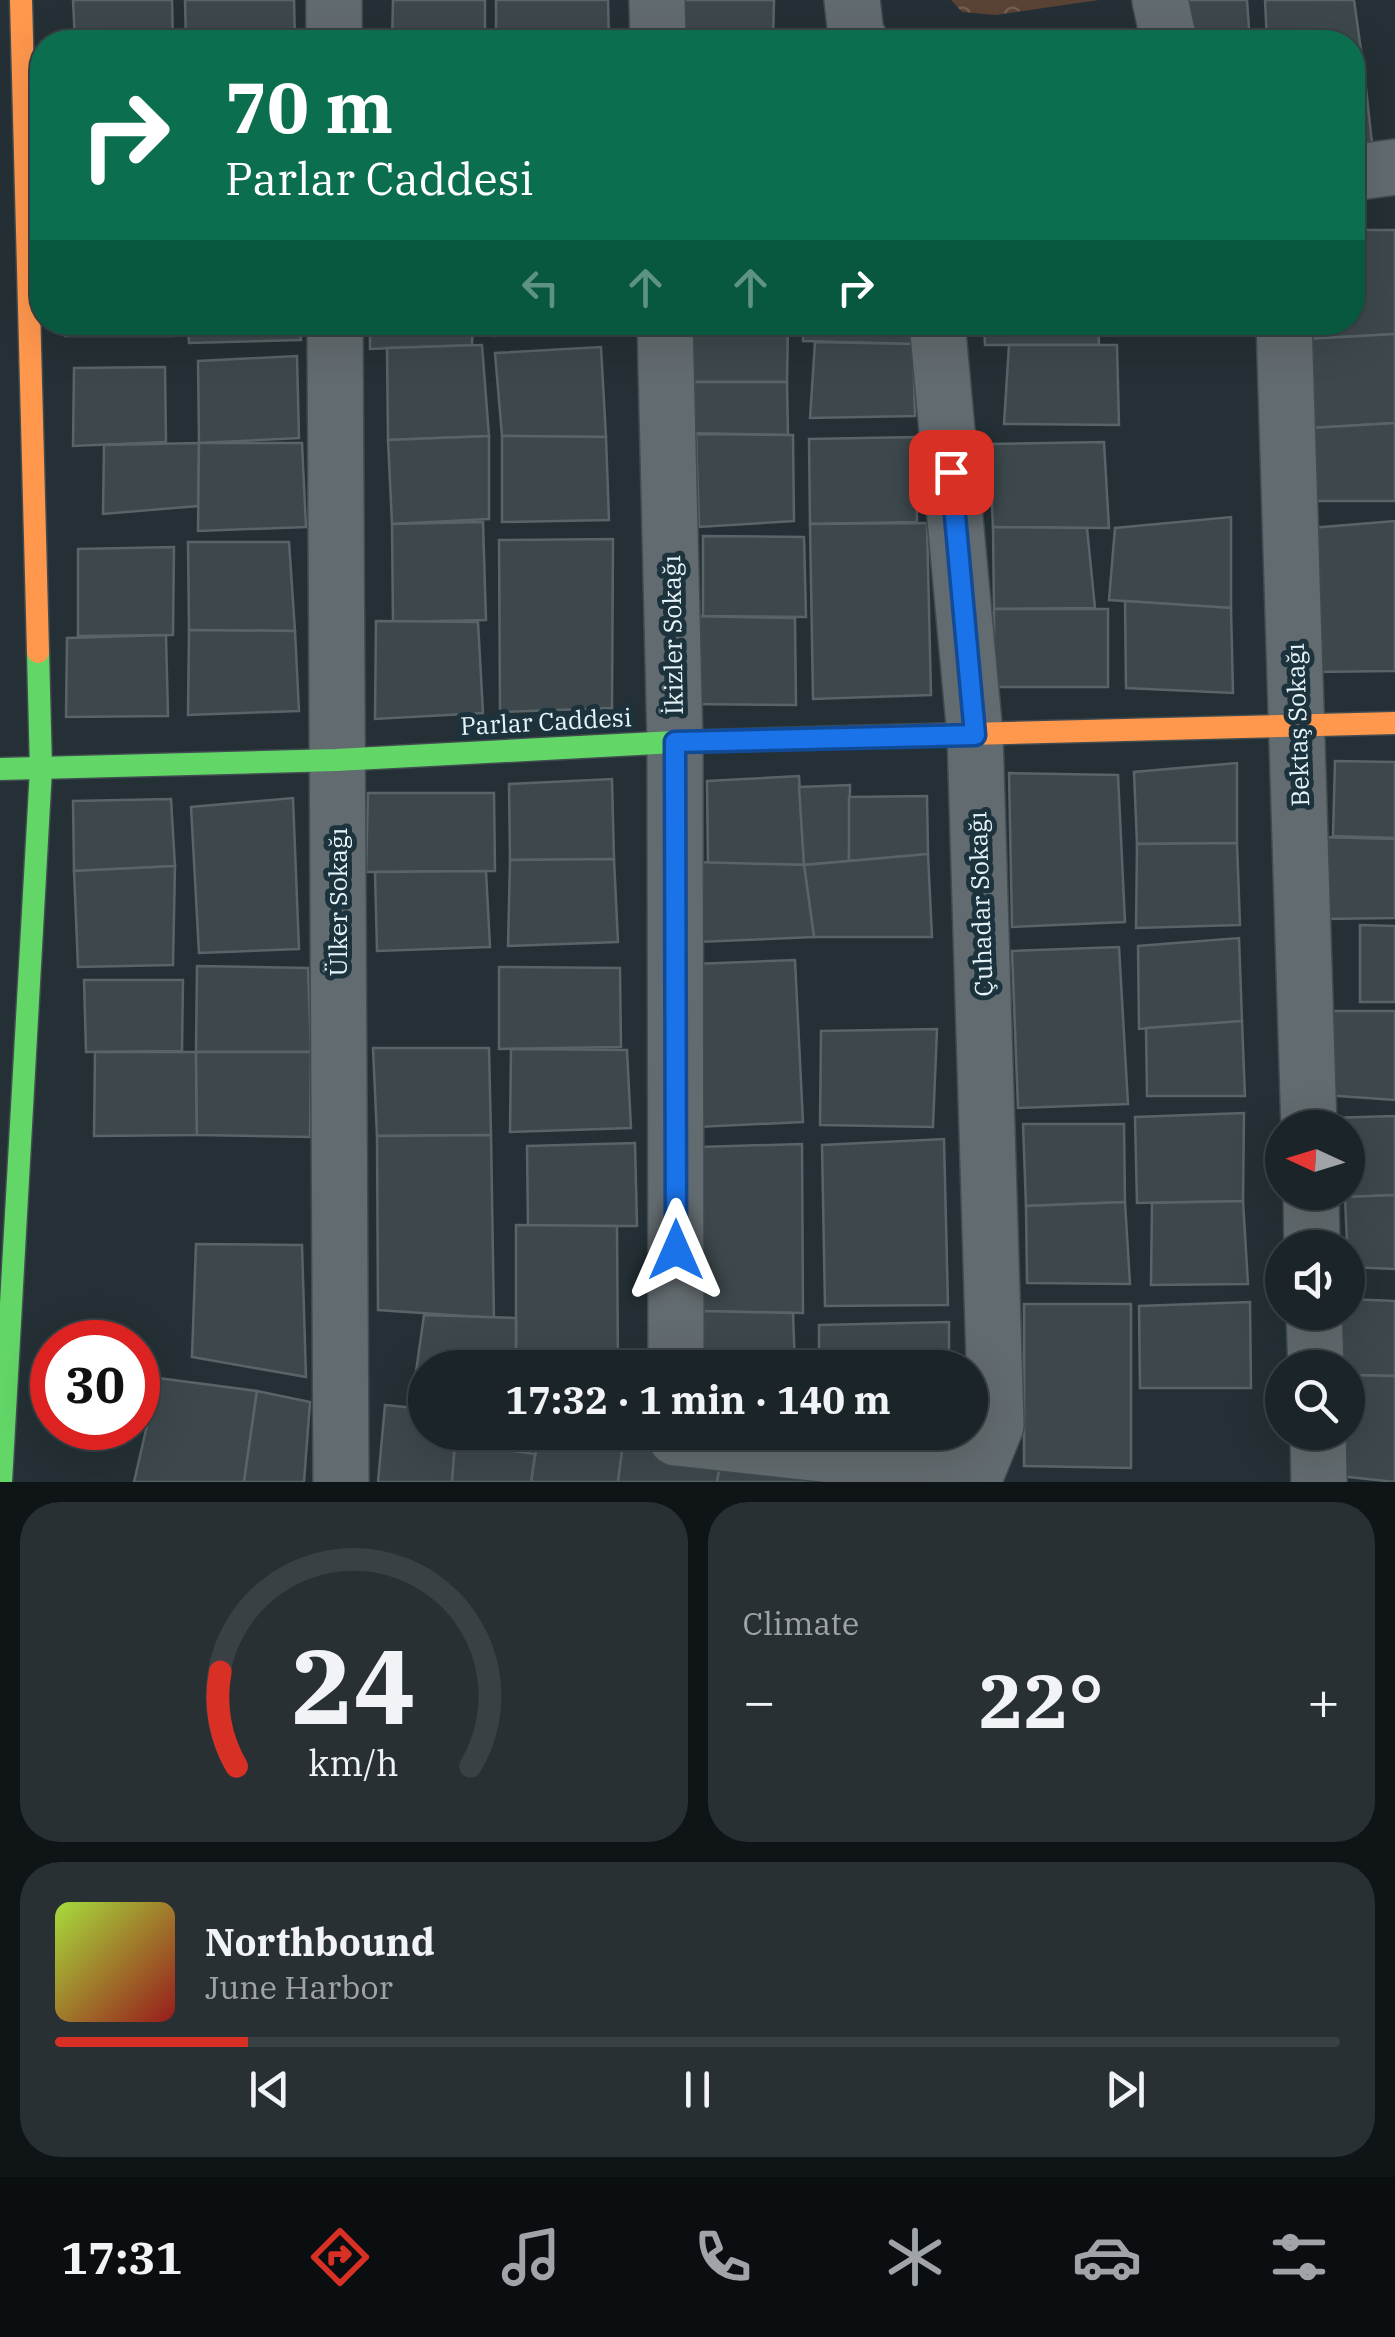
<!DOCTYPE html>
<meta charset="utf-8">
<style>
:root{--surface:#1b2428;--page:#283034;--text:#f1f3f6;--muted:#a0a4a8;--line:#394145;--accent:#d93025}
body{margin:0;font-family:"IBM Plex Serif",serif;background:var(--page);color:var(--text);height:100vh;display:flex;flex-direction:column;font-size:38px;white-space:nowrap}
*{box-sizing:border-box;margin:0}
p{font-size:32px;color:var(--muted)}
.icon{flex:none;width:55px;height:55px;fill:none;stroke:currentColor;stroke-width:2;stroke-linecap:round;stroke-linejoin:round}
.map{position:relative;height:1482px;overflow:hidden}
.drawer{display:flex;flex-direction:column;gap:20px;padding:20px;background:#0f1416;flex:1}
.drawer>*{flex:none}
.top-card{position:absolute;left:30px;top:30px;width:1335px;height:305px;border-radius:40px;box-shadow:0 10px 40px #0002,0 0 0 2px var(--line);background:#0b6e4f;color:#fff;overflow:hidden}
.needle{width:65px;rotate:274deg}
.controls{position:absolute;left:1265px;top:1110px;display:grid;gap:20px}
.controls a{display:grid;place-items:center;width:100px;height:100px;border-radius:50%;background:var(--surface);box-shadow:0 10px 40px #0002,0 0 0 2px var(--line);font-size:50px}
.speed{position:absolute;left:30px;top:1320px;display:flex;gap:20px;font-size:50px;font-weight:700;text-align:center}
.speed>*{display:grid;place-content:center;width:130px;height:130px;border-radius:50%;background:var(--surface);box-shadow:0 10px 40px #0002,0 0 0 2px var(--line);line-height:1}
.speed .limit{border:15px solid #d22;background:#fff;color:#111}
.pin{position:absolute;display:grid;place-items:center;width:85px;height:85px;color:#fff;margin:-42px;border-radius:20px;box-shadow:0 5px 15px #0006}
.me{position:absolute;width:110px;margin:-55px;rotate:0deg;stroke-linejoin:round;filter:drop-shadow(0 0 8px #0008)}
.turn{display:flex;align-items:center;gap:35px;height:210px;padding:0 30px;font-size:45px}
.turn .icon{width:130px;height:130px;stroke-width:2.5}
.turn b{display:block;font-size:70px;line-height:85px}
.lanes{display:flex;align-items:center;height:95px;padding:0 30px;background:#0003;justify-content:center;gap:50px;direction:ltr}
.lanes .off{opacity:.35}
.big{font-size:75px;font-weight:800;line-height:1.1}
.drawer .tile{flex:1;display:flex;flex-direction:column;justify-content:center;gap:15px;min-width:0;padding:0 35px;border-radius:40px;background:var(--page)}
.drawer .dial{align-items:center;gap:0}
.dial svg{height:260px;overflow:visible;fill:none;stroke:var(--line);stroke-width:7;stroke-linecap:round;text-anchor:middle}
.dial text{fill:var(--text);stroke:none}
.song{display:flex;align-items:center;gap:30px}
.cover{width:120px;height:120px;border-radius:15px;background:linear-gradient(135deg,hsl(80 70% 55%),hsl(0 70% 35%))}
.played{height:10px;border-radius:5px;background:linear-gradient(90deg,var(--accent) 15%,var(--line) 15%)}
.keys{display:flex;justify-content:space-around;direction:ltr}
.heat{display:flex;justify-content:space-between;align-items:center;font-size:55px;direction:ltr}
.drawer .tiles{flex:1;display:grid;gap:20px;grid-template-columns:1fr 1fr}
.tile:last-child{grid-column:span 2}
.trip{position:absolute;left:408px;top:1350px;width:580px;height:100px;border-radius:50px;background:var(--surface);box-shadow:0 10px 40px #0002,0 0 0 2px var(--line);font-weight:800;line-height:100px;text-align:center}
.tab-bar{display:flex;height:160px;justify-content:space-around;align-items:center;background:#0b0e10;color:var(--muted)}
.tab-bar .icon{width:70px;height:70px}
.tab-bar .active{color:var(--accent)}
.tab-bar b{font-size:45px;color:var(--text)}
.map>svg:first-child{display:block}
.forest{fill:url(#forest-crowns)}
.building{fill:#3d484c;stroke:#596468;stroke-width:2.5}
.lines{fill:none;stroke-linecap:round;stroke-linejoin:round}
.street-casing{stroke:#414c50;stroke-width:58}
.fast-casing{stroke:#414c50;stroke-width:25}
.slow-casing{stroke:#414c50;stroke-width:25}
.street{stroke:#626b6f;stroke-width:55}
.fast{stroke:#63d668;stroke-width:22}
.slow{stroke:#ff974d;stroke-width:22}
.route-casing{stroke:#114b97;stroke-width:25}
.route{stroke:#1a73e8;stroke-width:18}
.labels{text-anchor:middle;dominant-baseline:central;stroke-width:10;stroke-linejoin:round;paint-order:stroke}
.street-label{font-size:25px;fill:#e6f4fa;stroke:#1c333d}
</style>
<div class="map">
<svg width="1395" height="1482" viewBox="0 0 1395 1482">
<defs>
<pattern id="forest-crowns" width="20" height="18" patternUnits="userSpaceOnUse" patternTransform="scale(2.5)"><rect width="20" height="18" fill="#5a4234"/><path d="M2 6a3 3 0 1 1 6 0M12 15a3 3 0 1 1 6 0" fill="none" stroke="#725e52"/></pattern>
</defs>
<rect width="100%" height="100%" fill="#243035"/>
<polygon class="forest" points="951,0 1099,0 996,15 962,12"/>
<g class="building">
<polygon points="73,0 172,0 173,42 75,42"/>
<polygon points="185,0 294,0 295,42 186,42"/>
<polygon points="393,0 485,0 485,42 392,42"/>
<polygon points="496,0 608,0 609,42 496,42"/>
<polygon points="680,0 774,0 773,42 680,42"/>
<polygon points="1175,0 1247,0 1250,42 1180,42"/>
<polygon points="1265,0 1354,0 1365,79 1352,79 1352,42 1267,42"/>
<polygon points="1352,79 1365,79 1372,143 1352,142"/>
<polygon points="1352,230 1395,230 1395,334 1306,339 1305,322 1352,322"/>
<rect x="65" y="322" width="108" height="14"/>
<polygon points="188,322 299,322 301,340 189,343"/>
<polygon points="370,322 473,322 472,345 370,349"/>
<polygon points="494,322 614,322 615,332 494,336"/>
<polygon points="684,322 788,322 787,382 684,382"/>
<polygon points="803,322 912,322 913,344 803,341"/>
<polygon points="984,322 1098,322 1099,345 985,345"/>
<polygon points="1395,334 1395,423 1311,428 1306,339"/>
<polygon points="815,342 913,344 915,416 810,418"/>
<polygon points="482,345 489,436 388,440 387,348"/>
<polygon points="1009,345 1117,345 1119,425 1004,424"/>
<polygon points="601,347 606,437 502,436 495,353"/>
<polygon points="297,356 299,438 199,443 198,361"/>
<polygon points="165,367 166,442 73,446 74,368"/>
<polygon points="684,382 787,382 788,435 684,433"/>
<polygon points="1395,423 1395,501 1316,501 1311,428"/>
<polygon points="696,434 793,435 794,521 699,527"/>
<polygon points="489,436 489,519 392,524 388,440"/>
<polygon points="502,436 606,437 609,520 502,522"/>
<polygon points="916,437 917,522 810,524 809,439"/>
<polygon points="1104,442 1109,528 993,527 989,444"/>
<polygon points="199,443 198,506 103,514 104,445"/>
<polygon points="199,443 302,443 306,527 198,531"/>
<polygon points="1231,517 1231,608 1109,600 1115,528"/>
<polygon points="1395,521 1395,671 1313,672 1311,528"/>
<polygon points="483,522 486,620 393,622 392,524"/>
<polygon points="927,523 931,695 813,699 810,524"/>
<polygon points="993,527 1087,528 1095,608 994,609"/>
<polygon points="703,536 804,537 806,617 703,616"/>
<polygon points="613,539 612,708 500,712 499,540"/>
<polygon points="188,542 289,542 295,631 189,630"/>
<polygon points="174,547 173,635 78,636 78,549"/>
<polygon points="1125,601 1231,608 1233,693 1126,688"/>
<rect x="994" y="609" width="114" height="78"/>
<polygon points="686,616 795,618 796,705 685,704"/>
<polygon points="376,621 478,622 483,713 375,719"/>
<polygon points="189,630 295,631 299,711 188,715"/>
<polygon points="166,635 168,716 66,717 67,638"/>
<polygon points="1335,761 1395,762 1395,838 1333,836"/>
<polygon points="1237,763 1237,843 1137,844 1134,772"/>
<polygon points="1009,773 1118,775 1125,922 1012,927"/>
<polygon points="799,776 804,865 708,863 707,781"/>
<polygon points="612,779 614,859 510,860 509,784"/>
<polygon points="850,785 849,861 804,865 799,787"/>
<polygon points="368,793 494,793 495,871 366,872"/>
<polygon points="927,796 928,854 849,861 849,797"/>
<polygon points="293,798 299,949 199,953 191,807"/>
<polygon points="171,799 175,866 74,871 73,801"/>
<polygon points="1318,837 1395,839 1395,918 1323,919"/>
<polygon points="1237,843 1240,925 1136,928 1137,844"/>
<polygon points="928,854 932,937 814,937 804,865"/>
<polygon points="614,859 618,942 508,946 510,860"/>
<polygon points="693,862 804,865 814,937 697,942"/>
<polygon points="175,866 173,965 78,967 74,871"/>
<polygon points="486,871 490,947 377,951 375,872"/>
<polygon points="1360,925 1395,926 1395,1002 1360,1002"/>
<polygon points="1239,938 1242,1021 1139,1029 1138,946"/>
<polygon points="1119,947 1128,1104 1018,1108 1012,951"/>
<polygon points="795,960 803,1122 698,1127 694,964"/>
<polygon points="197,966 308,968 311,1052 196,1052"/>
<polygon points="499,967 620,968 621,1047 499,1049"/>
<polygon points="84,980 183,980 182,1051 86,1052"/>
<polygon points="1326,1011 1395,1011 1395,1100 1325,1095"/>
<polygon points="1242,1021 1245,1096 1147,1096 1146,1028"/>
<polygon points="937,1029 933,1127 820,1125 821,1031"/>
<polygon points="373,1048 489,1048 491,1135 377,1136"/>
<polygon points="511,1049 627,1050 631,1128 510,1132"/>
<polygon points="95,1052 196,1052 197,1135 94,1136"/>
<polygon points="196,1052 311,1052 310,1137 197,1135"/>
<polygon points="1244,1113 1243,1201 1137,1203 1135,1117"/>
<polygon points="1395,1116 1395,1195 1332,1198 1332,1192 1348,1192 1348,1128 1329,1128 1328,1118"/>
<polygon points="1023,1124 1124,1124 1125,1202 1026,1206"/>
<polygon points="491,1135 494,1318 378,1310 377,1136"/>
<polygon points="944,1139 948,1305 825,1306 822,1145"/>
<polygon points="635,1143 637,1226 528,1226 527,1146"/>
<polygon points="802,1144 803,1313 700,1311 698,1147"/>
<polygon points="1395,1195 1395,1269 1348,1267 1345,1197"/>
<polygon points="1243,1201 1248,1284 1151,1285 1152,1203"/>
<polygon points="1125,1202 1130,1284 1027,1283 1026,1206"/>
<polygon points="516,1225 617,1226 618,1368 516,1368"/>
<polygon points="196,1244 302,1245 306,1377 192,1357"/>
<polygon points="1348,1299 1395,1301 1395,1376 1348,1375 1348,1368 1333,1368 1334,1312 1348,1312"/>
<polygon points="1250,1302 1251,1388 1140,1388 1139,1306"/>
<polygon points="1024,1304 1131,1304 1131,1468 1024,1466"/>
<polygon points="700,1311 793,1313 795,1368 697,1368"/>
<polygon points="424,1315 516,1318 516,1368 425,1368 425,1388 414,1386"/>
<polygon points="949,1322 949,1368 819,1368 819,1325"/>
<polygon points="1348,1375 1395,1376 1395,1482 1340,1476 1337,1432 1348,1432"/>
<polygon points="158,1378 257,1391 244,1482 134,1482"/>
<polygon points="257,1391 310,1402 304,1482 244,1482"/>
<polygon points="385,1405 425,1409 425,1432 456,1432 452,1482 378,1482"/>
<polygon points="539,1432 623,1444 618,1482 531,1482"/>
<polygon points="455,1443 535,1454 531,1482 452,1482"/>
<polygon points="623,1444 722,1455 717,1482 618,1482"/>
<polygon points="722,1455 812,1478 811,1482 717,1482"/>
</g>
<g class="lines">
<defs>
<g id="street">
<polyline points="334,0 334,42"/>
<polyline points="657,0 658,42"/>
<polyline points="852,0 856,34 861,42"/>
<polyline points="1160,0 1169,42"/>
<polyline points="1352,173 1395,167"/>
<polyline points="335,322 341,1482"/>
<polyline points="665,322 675,742 676,1368"/>
<polyline points="937,322 975,735 996,1425 973,1482"/>
<polyline points="1284,322 1309,1128"/>
<polyline points="1311,1192 1312,1248"/>
<polyline points="1314,1312 1316,1368"/>
<polyline points="676,1432 676,1438 977,1471"/>
<polyline points="1318,1432 1319,1482"/>
</g>
<g id="fast">
<polyline points="0,769 336,760 675,742 850,737"/>
<polyline points="1,1482 41,769 38,652"/>
</g>
<g id="slow">
<polyline points="21,0 38,652"/>
<polyline points="850,737 1395,723"/>
</g>
</defs>
<use href="#street" class="street-casing"/>
<use href="#fast" class="fast-casing"/>
<use href="#slow" class="slow-casing"/>
<use href="#street" class="street"/>
<use href="#fast" class="fast"/>
<use href="#slow" class="slow"/>
</g>
<g class="lines">
<defs>
<polyline id="route" points="676,1250 675,742 975,735 951,472"/>
</defs>
<use href="#route" class="route-casing"/>
<use href="#route" class="route"/>
</g>
<g class="labels">
<g class="street-label">
<text transform="translate(672 635) rotate(-91)">İkizler Sokağı</text>
<text transform="translate(546 721) rotate(-3)">Parlar Caddesi</text>
<text transform="translate(1297 725) rotate(-92)">Bektaş Sokağı</text>
<text transform="translate(337 902) rotate(-90)">Ülker Sokağı</text>
<text transform="translate(980 904) rotate(-92)">Çuhadar Sokağı</text>
</g>
</g>
</svg>
<div class="controls">
<a><svg class="needle" viewBox="-14 -14 28 28"><path d="M0-13l5 13h-10z" fill="#e53935"/><path d="M0 13l5-13h-10z" fill="#a0a4a8"/></svg></a>
<a><svg class="icon" aria-label="sound" viewBox="0 0 24 24"><path d="M4 9h4l5-4v14l-5-4H4zM17 9q2 3 0 6"/></svg></a>
<a><svg class="icon" aria-label="search" viewBox="0 0 24 24"><circle cx="10" cy="10" r="6"/><path d="M15 15l6 6"/></svg></a>
</div>
<div class="speed"><div class="limit">30</div></div>
<div class="pin" style="left:951px;top:472px;background:#d93025"><svg class="icon" aria-label="arrive" viewBox="0 0 24 24"><path d="M6 21V4h12l-3 4 3 4H6"/></svg></div>
<svg class="me" style="left:676px;top:1250px" viewBox="-20 -20 40 40"><path d="M0-17L14 15 0 8-14 15z" fill="#1a73e8" stroke="#fff" stroke-width="4"/></svg>
<div class="trip">17:32 · 1 min · 140 m</div>
<div class="top-card">
<div class="turn"><svg class="icon" aria-label="right" viewBox="0 0 24 24"><path d="M7 20v-9h11M14 6l5 5-5 5"/></svg><div><b>70 m</b>Parlar Caddesi</div></div>
<div class="lanes"><svg class="icon off" aria-label="left" viewBox="0 0 24 24"><path d="M17 20v-9H6M10 6l-5 5 5 5"/></svg><svg class="icon off" aria-label="ahead" viewBox="0 0 24 24"><path d="M12 20V5M6 11l6-6 6 6"/></svg><svg class="icon off" aria-label="ahead" viewBox="0 0 24 24"><path d="M12 20V5M6 11l6-6 6 6"/></svg><svg class="icon" aria-label="right" viewBox="0 0 24 24"><path d="M7 20v-9h11M14 6l5 5-5 5"/></svg></div>
</div>
</div>
<section class="drawer">
<div class="tiles">
<div class="tile dial"><svg viewBox="0 0 100 80">
<path d="M14 69A42 42 0 1 1 86 69"/>
<path d="M14 69A42 42 0 0 1 9 40" stroke="#d93025"/>
<text x="50" y="56" font-size="32" font-weight="700">24</text>
<text x="50" y="72" font-size="11">km/h</text>
</svg></div>
<div class="tile"><p>Climate</p>
<div class="heat"><a>−</a><b class="big">22°</b><a>+</a></div>
</div>
<div class="tile">
<div class="song"><i class="cover"></i><div><b>Northbound</b><p>June Harbor</p></div></div>
<div class="played"></div>
<div class="keys"><svg class="icon" aria-label="previous" viewBox="0 0 24 24"><path d="M18 5L8 12l10 7zM5 5v14"/></svg><svg class="icon" aria-label="pause" viewBox="0 0 24 24"><path d="M8 5v14M16 5v14"/></svg><svg class="icon" aria-label="next" viewBox="0 0 24 24"><path d="M6 5l10 7-10 7zM19 5v14"/></svg></div>
</div>
</div>
</section>
<nav class="tab-bar">
<b>17:31</b>
<svg class="icon active" aria-label="directions" viewBox="0 0 24 24"><path d="M12 3l9 9-9 9-9-9zM9 14v-3h6M13 9l2 2-2 2"/></svg>
<svg class="icon" aria-label="music" viewBox="0 0 24 24"><path d="M9 18V5l10-2v13"/><circle cx="6" cy="18" r="3"/><circle cx="16" cy="16" r="3"/></svg>
<svg class="icon" aria-label="phone" viewBox="0 0 24 24"><path d="M5 4h4l2 5-3 2q2 4 5 5l2-3 5 2v4C11 20 4 13 5 4z"/></svg>
<svg class="icon" aria-label="climate" viewBox="0 0 24 24"><path d="M12 3v18M4 7l16 10M4 17L20 7"/></svg>
<svg class="icon" aria-label="car" viewBox="0 0 24 24"><path d="M5 17H2v-5l4-1 3-4h7l3 4 3 1v5h-3M9 17h6M6 11h13"/><circle cx="7" cy="17" r="2"/><circle cx="17" cy="17" r="2"/></svg>
<svg class="icon" aria-label="filters" viewBox="0 0 24 24"><path d="M4 7h16M4 17h16"/><circle cx="9" cy="7" r="2"/><circle cx="15" cy="17" r="2"/></svg>
</nav>
